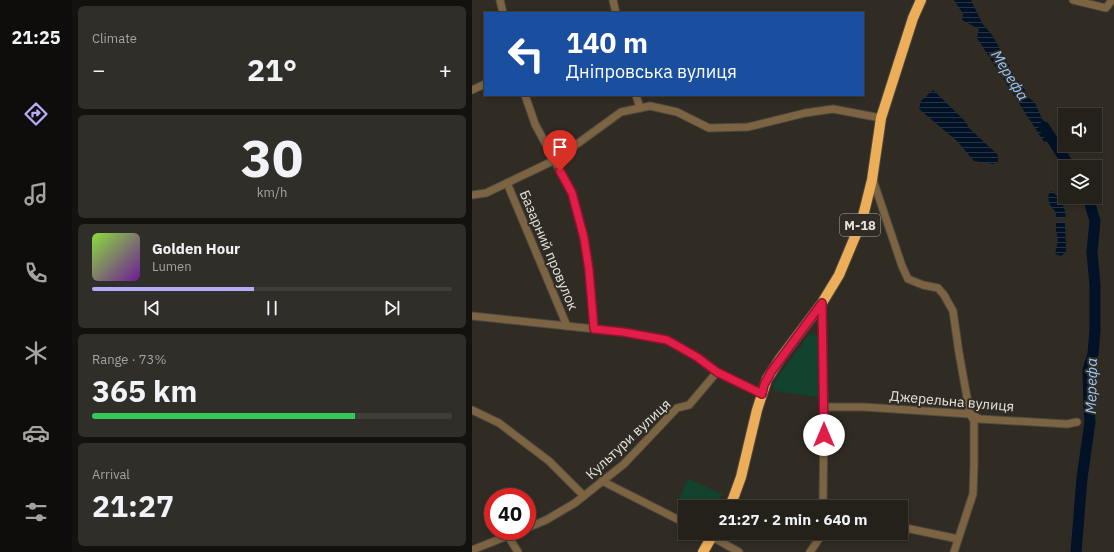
<!DOCTYPE html>
<meta charset="utf-8">
<style>
:root{--surface:#24211b;--page:#302e28;--text:#f1f3f6;--muted:#a3a3a3;--line:#413e3a;--accent:#b4acf9}
body{margin:0;font-family:"IBM Plex Sans",sans-serif;background:var(--page);color:var(--text);height:100vh;display:flex;flex-direction:column;font-size:15px;white-space:nowrap}
*{box-sizing:border-box;margin:0}
p{font-size:13px;color:var(--muted)}
.icon{flex:none;width:22px;height:22px;fill:none;stroke:currentColor;stroke-width:2;stroke-linecap:round;stroke-linejoin:round}
.map{position:relative;flex:1;overflow:hidden}
.side{display:flex;flex-direction:column;gap:6px;padding:6px;background:#14120f;width:400px}
.side>*{flex:none}
.guide{position:absolute;left:12px;top:12px;width:380px;height:84px;border-radius:0px;box-shadow:0 2px 6px #0003,0 0 0 1px var(--line);background:#1a4fa0;color:#fff;overflow:hidden}
.tools{position:absolute;left:586px;top:108px;display:grid;gap:8px}
.tools a{display:grid;place-items:center;width:44px;height:44px;border-radius:0px;background:var(--surface);box-shadow:0 2px 6px #0003,0 0 0 1px var(--line);font-size:20px}
.speed{position:absolute;left:12px;top:488px;display:flex;gap:8px;font-size:20px;font-weight:700;text-align:center}
.speed>*{display:grid;place-content:center;width:52px;height:52px;border-radius:50%;background:var(--surface);box-shadow:0 2px 6px #0003,0 0 0 1px var(--line);line-height:1}
.speed .limit{border:6px solid #d22;background:#fff;color:#111}
.pin{position:absolute;display:grid;place-items:center;width:34px;height:34px;color:#fff;margin:-41px -17px;border-radius:50% 50% 50% 0;rotate:-45deg;box-shadow:0 0 4px #0007}
.pin .icon{rotate:45deg}
.me{position:absolute;width:44px;margin:-22px;rotate:0deg;stroke-linejoin:round;filter:drop-shadow(0 0 3px #0008)}
.turn{display:flex;align-items:center;gap:14px;height:84px;padding:0 16px;font-size:18px}
.turn .icon{width:52px;height:52px;stroke-width:2.5}
.turn b{display:block;font-size:28px;line-height:34px}
.big{font-size:30px;font-weight:700;line-height:1.1}
.side .card{flex:1;display:flex;flex-direction:column;justify-content:center;gap:6px;min-width:0;padding:0 14px;border-radius:6px;background:var(--page)}
.side .dial{align-items:center;gap:0}
.dial b{font-size:52px;line-height:1}
.song{display:flex;align-items:center;gap:12px}
.cover{width:48px;height:48px;border-radius:6px;background:linear-gradient(135deg,hsl(90 70% 55%),hsl(280 70% 35%))}
.played{height:4px;border-radius:2px;background:linear-gradient(90deg,var(--accent) 45%,var(--line) 45%)}
.keys{display:flex;justify-content:space-around;direction:ltr}
.heat{display:flex;justify-content:space-between;align-items:center;font-size:22px;direction:ltr}
.charge{height:6px;border-radius:3px;background:linear-gradient(90deg,#34c759 73%,var(--line) 0)}
.trip{position:absolute;left:206px;top:500px;width:230px;height:40px;border-radius:0px;background:var(--surface);box-shadow:0 2px 6px #0003,0 0 0 1px var(--line);font-weight:700;line-height:40px;text-align:center}
main{display:flex;flex:1;min-height:0}
.menu{display:flex;flex-direction:column;width:72px;justify-content:space-around;align-items:center;background:#0e0d0b;color:var(--muted)}
.menu .icon{width:28px;height:28px}
.menu .active{color:var(--accent)}
.menu b{font-size:18px;color:var(--text)}
.map>svg:first-child{display:block}
.green{fill:#12432f}
.water{fill:url(#water-rules)}
.lines{fill:none;stroke-linecap:round;stroke-linejoin:round}
.river{stroke:#011126;stroke-width:11}
.minor-casing{stroke:#4d4942;stroke-width:9}
.highway-casing{stroke:#4d4942;stroke-width:12}
.minor{stroke:#7c6443;stroke-width:7}
.highway{stroke:#ecae58;stroke-width:10}
.route-casing{stroke:#92132f;stroke-width:10}
.route{stroke:#e11d48;stroke-width:7}
.labels{text-anchor:middle;dominant-baseline:central;stroke-width:4;stroke-linejoin:round;paint-order:stroke}
.shield{fill:#302c24;stroke:#afaca6;stroke-width:1}
.shield-label{font-size:13px;font-weight:bold;fill:#e6e3de}
.street-label{font-size:14px;fill:#e6e3de;stroke:#302c24}
.water-label{font-size:15px;font-style:italic;fill:#96c6fe;stroke:#302c24}
</style>
<main>
<nav class="menu">
<b>21:25</b>
<svg class="icon active" aria-label="directions" viewBox="0 0 24 24"><path d="M12 3l9 9-9 9-9-9zM9 14v-3h6M13 9l2 2-2 2"/></svg>
<svg class="icon" aria-label="music" viewBox="0 0 24 24"><path d="M9 18V5l10-2v13"/><circle cx="6" cy="18" r="3"/><circle cx="16" cy="16" r="3"/></svg>
<svg class="icon" aria-label="phone" viewBox="0 0 24 24"><path d="M5 4h4l2 5-3 2q2 4 5 5l2-3 5 2v4C11 20 4 13 5 4z"/></svg>
<svg class="icon" aria-label="climate" viewBox="0 0 24 24"><path d="M12 3v18M4 7l16 10M4 17L20 7"/></svg>
<svg class="icon" aria-label="car" viewBox="0 0 24 24"><path d="M5 17H2v-5l4-1 3-4h7l3 4 3 1v5h-3M9 17h6M6 11h13"/><circle cx="7" cy="17" r="2"/><circle cx="17" cy="17" r="2"/></svg>
<svg class="icon" aria-label="filters" viewBox="0 0 24 24"><path d="M4 7h16M4 17h16"/><circle cx="9" cy="7" r="2"/><circle cx="15" cy="17" r="2"/></svg>
</nav>
<section class="side">
<div class="card"><p>Climate</p>
<div class="heat"><a>−</a><b class="big">21°</b><a>+</a></div>
</div>
<div class="card dial"><b>30</b><p>km/h</p></div>
<div class="card">
<div class="song"><i class="cover"></i><div><b>Golden Hour</b><p>Lumen</p></div></div>
<div class="played"></div>
<div class="keys"><svg class="icon" aria-label="previous" viewBox="0 0 24 24"><path d="M18 5L8 12l10 7zM5 5v14"/></svg><svg class="icon" aria-label="pause" viewBox="0 0 24 24"><path d="M8 5v14M16 5v14"/></svg><svg class="icon" aria-label="next" viewBox="0 0 24 24"><path d="M6 5l10 7-10 7zM19 5v14"/></svg></div>
</div>
<div class="card"><p>Range · 73%</p><b class="big">365 km</b><div class="charge"></div></div>
<div class="card"><p>Arrival</p><b class="big">21:27</b></div>
</section>
<div class="map">
<svg width="642" height="552" viewBox="0 0 642 552">
<defs>
<pattern id="water-rules" width="6" height="5" patternUnits="userSpaceOnUse"><rect width="6" height="5" fill="#011126"/><path d="M0 2.5h6" fill="none" stroke="#263445"/></pattern>
</defs>
<rect width="100%" height="100%" fill="#302c24"/>
<g class="green">
<polygon points="343,334 347,339 346,397 303,391 301,387 305,378 337,335"/>
<polygon points="216,479 250,494 245,507 216,507 206,502"/>
</g>
<g class="water">
<polygon points="482,0 499,0 510,23 520,35 541,72 541,78 550,83 555,96 563,103 570,119 580,129 580,138 572,142 505,38 507,29 490,20 491,14"/>
<polygon points="461,90 493,121 498,129 526,155 526,161 521,164 502,161 485,141 447,109 449,101"/>
<path d="M579,191C589,198 593,206 594,218H585L583,211L578,205L576,198L577,193Z"/>
<polygon points="584,222 593,222 594,252 589,256 583,254 586,240 584,230"/>
</g>
<g class="lines">
<g class="river">
<polyline points="572,127 598,167"/>
<polyline points="604,552 610,478 618,422 617,409 616,370 621,354 623,330 623,285 620,252 623,221 616,197"/>
</g>
<defs>
<g id="minor">
<polyline points="28,0 31,13"/>
<polyline points="141,0 144,13"/>
<polyline points="601,0 634,8 640,0"/>
<polyline points="0,90 13,84"/>
<polyline points="53,95 63,124 100,193 112,238 117,270 122,329"/>
<polyline points="164,95 168,108"/>
<polyline points="401,180 430,266 436,279 451,285 466,288 472,295 481,311 487,353 498,414 502,421 502,465 501,494 482,552"/>
<polyline points="35,183 95,326"/>
<polyline points="0,195 14,193 83,160 149,112 178,106 205,112 237,128 276,127 333,113 361,109 409,118"/>
<polyline points="350,303 352,407 351,507"/>
<polyline points="0,316 151,332 195,340 225,357 245,372 290,394"/>
<polyline points="352,407 392,407 498,414 508,419 595,424 605,422"/>
<polyline points="0,410 27,423 77,461 112,496"/>
<polyline points="130,481 213,523"/>
<polyline points="429,527 486,539"/>
<polyline points="55,528 74,520 103,503 152,464 205,408 217,405 245,372"/>
<polyline points="233,533 267,552"/>
<polyline points="36,536 46,552"/>
<polyline points="0,550 48,531"/>
<polyline points="338,552 351,533"/>
</g>
<g id="highway">
<polyline points="257,507 261,499 269,477 285,410 295,379 308,359 350,303 367,275 390,220 400,180 409,118 441,18 449,0"/>
<polyline points="231,552 242,533"/>
</g>
</defs>
<use href="#minor" class="minor-casing"/>
<use href="#highway" class="highway-casing"/>
<use href="#minor" class="minor"/>
<use href="#highway" class="highway"/>
</g>
<g class="lines">
<defs>
<polyline id="route" points="88,171 100,193 112,238 117,270 122,329 151,332 195,340 225,357 245,372 290,394 292,385 299,372 350,303 352,435"/>
</defs>
<use href="#route" class="route-casing"/>
<use href="#route" class="route"/>
</g>
<g class="labels">
<rect class="shield" x="368" y="214" width="40" height="22" rx="3"/>
<g class="shield-label">
<text x="388" y="225">М-18</text>
</g>
<g class="street-label">
<text transform="translate(77 250) rotate(67)">Базарний провулок</text>
<text transform="translate(480 401) rotate(5)">Джерельна вулиця</text>
<text transform="translate(156 439) rotate(-43)">Культури вулиця</text>
</g>
<g class="water-label">
<text transform="translate(538 75) rotate(58)">Мерефа</text>
<text transform="translate(619 386) rotate(-89)">Мерефа</text>
</g>
</g>
</svg>
<div class="tools">
<a><svg class="icon" aria-label="sound" viewBox="0 0 24 24"><path d="M4 9h4l5-4v14l-5-4H4zM17 9q2 3 0 6"/></svg></a>
<a><svg class="icon" aria-label="layers" viewBox="0 0 24 24"><path d="M12 4l9 5-9 5-9-5zM3 14l9 5 9-5"/></svg></a>
</div>
<div class="speed"><div class="limit">40</div></div>
<div class="pin" style="left:88px;top:171px;background:#d93025"><svg class="icon" aria-label="arrive" viewBox="0 0 24 24"><path d="M6 21V4h12l-3 4 3 4H6"/></svg></div>
<svg class="me" style="left:352px;top:435px" viewBox="-20 -20 40 40"><circle r="19" fill="#fff"/><path d="M0-13L10 11 0 6-10 11z" fill="#e11d48"/></svg>
<div class="trip">21:27 · 2 min · 640 m</div>
<div class="guide">
<div class="turn"><svg class="icon" aria-label="left" viewBox="0 0 24 24"><path d="M17 20v-9H6M10 6l-5 5 5 5"/></svg><div><b>140 m</b>Дніпровська вулиця</div></div>
</div>
</div>
</main>
